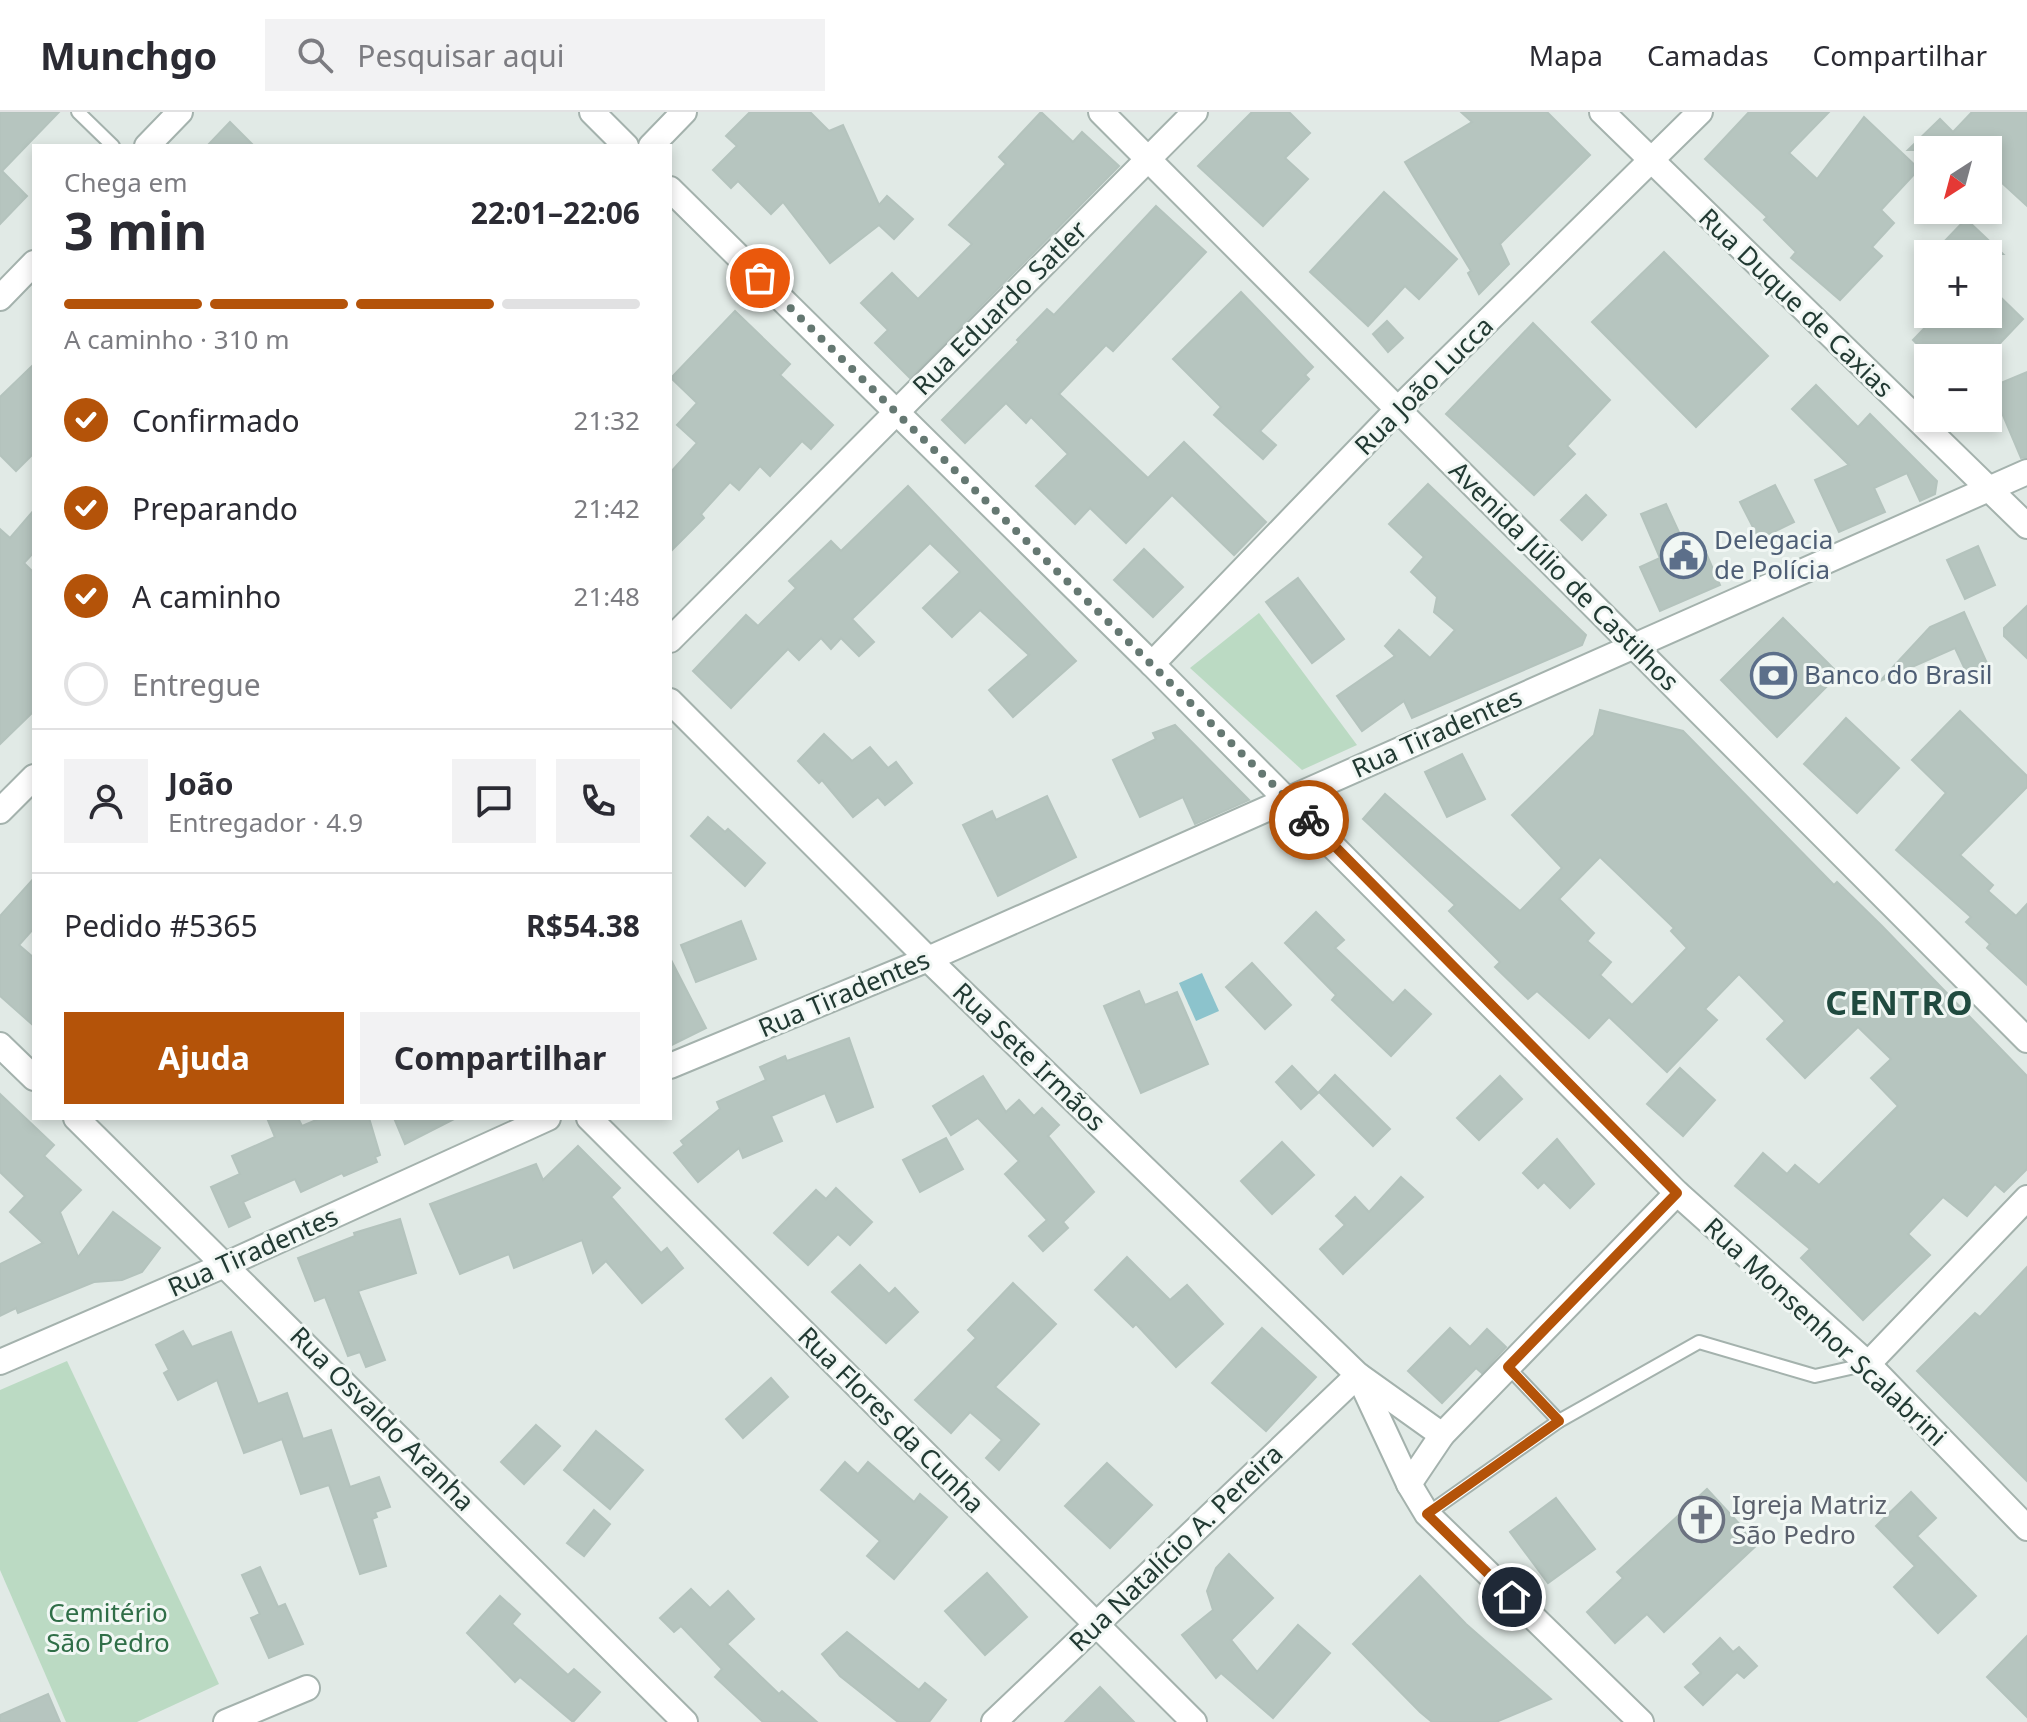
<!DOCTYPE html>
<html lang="pt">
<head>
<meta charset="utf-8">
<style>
  :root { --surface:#fff; --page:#f2f2f3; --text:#2b2b33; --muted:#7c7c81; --line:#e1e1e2; --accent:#b45309 }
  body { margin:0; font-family:"Noto Sans",sans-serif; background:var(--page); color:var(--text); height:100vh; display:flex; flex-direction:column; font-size:30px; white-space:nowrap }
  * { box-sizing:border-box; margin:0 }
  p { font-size:26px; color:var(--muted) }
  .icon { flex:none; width:44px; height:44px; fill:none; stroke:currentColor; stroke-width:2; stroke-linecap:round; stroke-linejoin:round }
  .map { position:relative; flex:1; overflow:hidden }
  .panel { position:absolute; left:32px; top:32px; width:640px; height:976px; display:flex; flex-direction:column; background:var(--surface); border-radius:0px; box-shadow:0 4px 12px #0003 }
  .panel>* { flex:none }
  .needle { width:52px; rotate:216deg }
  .buttons { position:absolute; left:1914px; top:24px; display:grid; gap:16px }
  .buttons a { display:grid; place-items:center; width:88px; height:88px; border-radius:0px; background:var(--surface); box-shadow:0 4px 12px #0003; font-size:40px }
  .pin { position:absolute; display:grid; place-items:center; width:68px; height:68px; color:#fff; margin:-34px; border:4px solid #fff; border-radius:50%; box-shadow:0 2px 8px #0007 }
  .courier { position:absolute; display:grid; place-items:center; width:80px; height:80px; margin:-40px; border:6px solid #b45309; border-radius:50%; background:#fff; color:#222; box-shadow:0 2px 10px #0007 }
  .headline em { font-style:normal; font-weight:700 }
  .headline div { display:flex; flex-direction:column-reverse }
  .headline { display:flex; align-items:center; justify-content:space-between; height:136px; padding:0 32px }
  h1 { font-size:52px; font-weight:700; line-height:60px }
  .bar { display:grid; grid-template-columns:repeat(4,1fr); gap:12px 8px; align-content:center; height:96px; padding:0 32px }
  .bar i { height:10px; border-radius:6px; background:var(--line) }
  .bar .active { background:var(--accent) }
  .bar p { grid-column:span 4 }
  .line { display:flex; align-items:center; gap:20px; padding:0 32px; border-top:2px solid var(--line) }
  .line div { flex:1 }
  .round { display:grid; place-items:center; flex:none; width:84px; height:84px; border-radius:0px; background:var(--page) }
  ol { padding:0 32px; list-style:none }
  li { display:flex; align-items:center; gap:24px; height:88px }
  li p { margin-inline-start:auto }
  li .icon { padding:8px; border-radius:50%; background:var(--accent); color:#fff; stroke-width:4 }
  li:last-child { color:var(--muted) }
  li i { width:44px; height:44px; border:4px solid var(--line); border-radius:50% }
  .button { display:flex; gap:16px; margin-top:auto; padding:16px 32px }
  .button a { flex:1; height:92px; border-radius:0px; background:var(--accent); color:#fff; font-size:32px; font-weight:700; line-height:92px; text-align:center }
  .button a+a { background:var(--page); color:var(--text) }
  header { display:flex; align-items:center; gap:48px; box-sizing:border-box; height:112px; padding:0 40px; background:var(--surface); border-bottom:2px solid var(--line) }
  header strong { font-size:38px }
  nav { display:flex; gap:44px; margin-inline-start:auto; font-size:28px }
  .search { width:560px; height:72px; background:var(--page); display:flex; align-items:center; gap:20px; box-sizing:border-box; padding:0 28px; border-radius:0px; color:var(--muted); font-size:30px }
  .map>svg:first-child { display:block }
  .green { fill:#bbdac3 }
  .water { fill:#8cc3cc }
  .building { fill:#b6c5bf; stroke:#b4c3bd; stroke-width:2; fill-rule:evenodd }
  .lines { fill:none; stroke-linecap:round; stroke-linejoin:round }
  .service-casing { stroke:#a4b2ad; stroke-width:16 }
  .minor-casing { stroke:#a4b2ad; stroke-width:28 }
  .tertiary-casing { stroke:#a4b2ad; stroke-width:28 }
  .service { stroke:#fff; stroke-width:12 }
  .minor { stroke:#fff; stroke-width:24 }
  .tertiary { stroke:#fff; stroke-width:24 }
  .done { stroke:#657872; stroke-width:8; stroke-dasharray:0 14.4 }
  .route { stroke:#b45309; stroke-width:10 }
  .labels { text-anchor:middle; stroke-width:6; stroke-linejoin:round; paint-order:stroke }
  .street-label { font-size:26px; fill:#223a33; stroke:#f1f7f4 }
  .service-label { font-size:26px; fill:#4e5e75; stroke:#f1f7f4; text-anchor:start }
  .worship-label { font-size:26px; fill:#5b616d; stroke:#f1f7f4; text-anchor:start }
  .park-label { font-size:26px; fill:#2f6e47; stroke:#f1f7f4 }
  .district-label { font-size:34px; font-weight:bold; letter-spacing:2px; fill:#204a3f; stroke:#f1f7f4 }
</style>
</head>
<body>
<header>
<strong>Munchgo</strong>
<div class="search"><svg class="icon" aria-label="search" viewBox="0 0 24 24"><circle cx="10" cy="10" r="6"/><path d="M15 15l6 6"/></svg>Pesquisar aqui</div>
<nav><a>Mapa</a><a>Camadas</a><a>Compartilhar</a></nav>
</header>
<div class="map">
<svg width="2027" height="1610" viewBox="0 0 2027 1610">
  <rect width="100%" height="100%" fill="#e1eae6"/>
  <g class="green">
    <path d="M1259 501 1357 633 1302 658 1190 556Z"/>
    <path d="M67 1249 219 1572 137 1610H66L0 1458V1278Z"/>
  </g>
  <path class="water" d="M1202 861 1219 899 1196 909 1179 871Z"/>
  <g class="building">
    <path d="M0 0H59L2 59 27 84 0 112Z"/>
    <path d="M750 0H810L829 19 843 13 879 93 887 84 913 107 894 127 879 113 830 151 783 90 771 102 738 69 731 76 713 58 737 34 726 24Z"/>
    <path d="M1041 0 1073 30 1082 20 1119 54 910 266 875 231 888 218 861 191 892 161 918 187 972 132 949 113 1006 52 999 45Z"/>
    <path d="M1252 0H1289L1310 21 1285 46 1308 67 1263 114 1198 54Z"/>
    <path d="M1461 0H1547L1590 43 1500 132 1509 152 1479 182 1468 161 1471 159 1405 50 1472 10Z"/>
    <path d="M1749 0H1829L1789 41 1817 67 1864 5 1919 57 1881 98 1894 111 1872 135 1882 144 1840 188 1791 146 1796 140 1764 108 1767 105 1705 47Z"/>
    <path d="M1972 0H2027V94L1988 58V38H1908L1940 7 1953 20Z"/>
    <path d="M230 10 254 34H207Z"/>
    <path d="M1384 80 1457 147 1419 187 1405 174 1368 214 1310 160Z"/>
    <path d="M1156 94 1206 140 1113 239 1106 233 1059 282 1148 366 1184 330 1266 410 1234 443 1172 383 1126 431 1090 396 1075 412 1036 374 1068 342 1031 305 1026 311 1006 291 965 331 942 308 1019 230 1017 228 1047 197 1054 203Z"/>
    <path d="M1966 107 2003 142H1950L1941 133Z"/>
    <path d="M1664 140 1768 244 1696 315 1592 210Z"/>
    <path d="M1988 173 2023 207 1986 246H1931L1913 228 1938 202H1988Z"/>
    <path d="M1241 180 1313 255 1305 263 1309 267 1260 319 1276 333 1263 347 1214 303 1221 295 1173 247Z"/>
    <path d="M735 199 790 252 780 263 833 313 811 337 802 329 770 364 760 354 739 378 730 370 701 402 704 406 670 440V361L697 331 677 313 697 291 671 266Z"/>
    <path d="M1387 209 1403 226 1388 240 1373 222Z"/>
    <path d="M1533 211 1610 288 1567 334 1575 342 1534 383 1446 302Z"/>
    <path d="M34 252V341L16 359 0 343V285Z"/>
    <path d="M2027 260V345L2021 346 1991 275Z"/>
    <path d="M1816 273 1858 315 1870 302 1937 369 1935 382 1920 389 1907 361 1874 376 1885 400 1839 420 1815 368 1849 353 1792 297Z"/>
    <path d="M1428 372 1586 523 1582 533 1412 606 1404 589 1362 619 1337 584 1395 544 1385 534 1399 518 1430 546 1455 518 1434 500 1437 485 1411 460 1424 445 1389 412Z"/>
    <path d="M1775 373 1794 410 1759 427 1740 390Z"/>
    <path d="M908 374 1076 549 1013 605 989 578 1029 543 980 498 952 525 923 496 960 460 930 431 852 507 874 530 859 544 841 526 831 537 821 526 799 548 788 537 731 596 693 559 746 503 758 514 796 476 789 469 831 429 841 439Z"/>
    <path d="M1586 383 1606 403 1582 428 1561 408Z"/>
    <path d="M1666 392 1688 440 1703 434 1720 473 1660 499 1640 455 1660 446 1641 402Z"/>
    <path d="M34 398V440L24 451 34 461V599L0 632V417L10 426Z"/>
    <path d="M1978 434 1995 473 1965 487 1947 448Z"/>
    <path d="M1144 437 1183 475 1153 505 1114 468Z"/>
    <path d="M1298 466 1344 527 1312 551 1266 490Z"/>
    <path d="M2027 494V546L2004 524V516Z"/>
    <path d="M1964 500 1990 558 1969 566 1955 536 1880 569 1930 515Z"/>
    <path d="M1783 506 1839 562 1777 625 1721 568Z"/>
    <path d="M1600 598 1683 619 1834 773 1837 770 1882 814 2027 964V1057L2004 1080 1995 1072 1967 1104 1943 1085 1908 1122 1930 1143 1863 1208 1801 1146 1810 1137 1735 1074 1763 1041 1787 1062 1795 1053 1819 1073 1898 994 1871 966 1891 947 1858 915 1805 966 1767 927 1785 909 1739 862 1705 897 1717 908 1667 960 1609 905 1589 926 1537 879 1528 887 1495 855 1500 850 1449 799 1455 793 1363 707 1385 682 1520 799 1562 756 1512 703 1594 623ZM1600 745 1674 816 1671 819 1687 836 1632 893 1600 863 1611 850 1587 829 1594 821 1559 787Z"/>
    <path d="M1960 599 2027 664V675L1960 743 1993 773 1988 779 2016 804 2027 792V873L1987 836 1990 832 1966 810 1971 805 1896 738 1946 681 1912 648Z"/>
    <path d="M1846 606 1899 656 1857 701 1804 652Z"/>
    <path d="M1175 613 1249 688 1195 712 1183 685 1140 705 1113 648 1156 627 1153 621Z"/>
    <path d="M824 622 852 649 870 635 888 656 896 650 912 671 885 693 878 685 853 705 822 668 819 671 798 649Z"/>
    <path d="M1462 642 1485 687 1447 705 1425 660Z"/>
    <path d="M1047 684 1076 745 998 784 963 713 992 699 996 708Z"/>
    <path d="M708 705 725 720 728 717 765 751 745 774 691 724Z"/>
    <path d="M34 766V816L19 833 34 846V914L0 884V804Z"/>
    <path d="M1316 800 1344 828 1335 836 1393 891 1405 878 1431 902 1391 944 1332 888 1336 883 1285 831Z"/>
    <path d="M741 809 756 847 696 870 681 833Z"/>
    <path d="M670 846 706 916 670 934Z"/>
    <path d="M1252 851 1291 893 1265 917 1226 875Z"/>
    <path d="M1139 879 1145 893 1177 880 1208 952 1141 981 1104 894Z"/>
    <path d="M849 926 873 995 837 1010 825 981 771 1004 782 1029 743 1046 739 1036 698 1070 674 1041 684 1033 681 1029 720 997 717 990 766 968 760 955 785 944 787 949Z"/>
    <path d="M1292 954 1318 981 1301 997 1276 970Z"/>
    <path d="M1680 956 1715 988 1683 1024 1647 992Z"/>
    <path d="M1335 963 1390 1017 1373 1034 1319 980Z"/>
    <path d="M983 964 1006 1000 1019 988 1034 1004 1042 996 1059 1013 1048 1024 1094 1080 1063 1110 1068 1116 1043 1139 1029 1124 1047 1108 1005 1062 1019 1049 978 1006 951 1023 933 994Z"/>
    <path d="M1500 964 1522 987 1479 1028 1457 1006Z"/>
    <path d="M0 982 54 1033 44 1044 81 1078 60 1100 78 1145 113 1100 160 1136 142 1160 122 1168 94 1170 18 1201 16 1196 0 1204V1152L43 1131 10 1100 25 1084 0 1060Z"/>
    <path d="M267 1006H298L302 1014 321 1006H369L380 1043 375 1045 377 1050 344 1064 342 1061 301 1080 295 1067 243 1090 250 1105 229 1115 211 1075 240 1062 232 1044 275 1025Z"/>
    <path d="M394 1006H456L405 1032Z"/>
    <path d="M946 1026 963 1057 920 1080 903 1048Z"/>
    <path d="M1557 1027 1594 1072 1570 1096 1544 1070 1538 1076 1523 1061Z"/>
    <path d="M1282 1030 1314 1063 1272 1102 1241 1069Z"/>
    <path d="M578 1034 620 1076 611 1085 661 1141 667 1136 683 1156 642 1191 606 1149 593 1161 582 1128 514 1156 509 1142 460 1162 430 1092 536 1052 543 1068Z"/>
    <path d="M1401 1065 1423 1085 1343 1162 1320 1137 1345 1113 1336 1104 1355 1085 1369 1100Z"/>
    <path d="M836 1076 872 1110 850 1133 838 1122 808 1153 774 1121 816 1078 826 1087Z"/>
    <path d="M400 1107 416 1161 358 1179 385 1248 366 1255 360 1240 348 1244 325 1185 315 1189 298 1146 355 1124 354 1121Z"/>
    <path d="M1127 1145 1170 1188 1187 1173 1223 1212 1176 1255 1136 1212 1133 1215 1095 1178Z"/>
    <path d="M860 1153 889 1182 895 1176 918 1200 886 1231 832 1180Z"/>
    <path d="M2027 1155V1369L1917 1259 1975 1201 1980 1205Z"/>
    <path d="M1013 1171 1056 1212 995 1275 1039 1312 999 1358 986 1346 1002 1328 970 1300 951 1321 915 1288 976 1226 968 1218Z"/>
    <path d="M1262 1216 1316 1265 1266 1319 1212 1271Z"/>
    <path d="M1450 1216 1470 1235 1487 1217 1506 1235 1482 1261 1476 1256 1442 1291 1408 1259Z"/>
    <path d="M183 1219 192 1235 231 1220 258 1292 287 1281 303 1327 331 1318 350 1375 379 1365 390 1395 375 1400 377 1405 372 1407 386 1454 360 1462 329 1373 301 1382 282 1327 244 1341 217 1268 178 1288 164 1261 169 1258 156 1233Z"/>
    <path d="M771 1266 788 1285 743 1326 726 1307Z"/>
    <path d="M536 1313 560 1334 524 1372 501 1350Z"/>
    <path d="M596 1319 643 1358 610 1397 564 1358Z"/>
    <path d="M845 1350 858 1362 868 1350 914 1390 920 1382 947 1405 894 1467 867 1444 880 1429 821 1378Z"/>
    <path d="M1107 1351 1152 1393 1110 1436 1065 1394Z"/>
    <path d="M1707 1377 1758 1432 1664 1520 1647 1502 1615 1531 1587 1500 1623 1466 1617 1460Z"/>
    <path d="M1911 1380 1936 1406 1917 1424 1976 1484 1938 1521 1894 1475 1915 1454 1876 1414Z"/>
    <path d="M1556 1386 1595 1437 1548 1471 1510 1420Z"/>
    <path d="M594 1398 610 1412 584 1444 567 1431Z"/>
    <path d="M1229 1442 1273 1486 1231 1528 1257 1560 1298 1513 1330 1541 1273 1606 1221 1561 1216 1566 1182 1523 1213 1498 1207 1479 1216 1456Z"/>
    <path d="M260 1455 278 1495 285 1492 303 1532 269 1546 251 1506 260 1502 242 1463Z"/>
    <path d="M987 1461 1027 1505 985 1543 945 1499Z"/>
    <path d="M1420 1464 1466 1512 1551 1587 1496 1610H1432L1420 1600 1353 1532Z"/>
    <path d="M691 1477 710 1496 728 1479 754 1507 727 1532 779 1582 782 1579 817 1610H763L715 1565 722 1557 681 1514 674 1520 660 1506Z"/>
    <path d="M500 1484 520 1502 512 1512 568 1563 574 1557 600 1580 573 1610 520 1565 515 1570 467 1521Z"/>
    <path d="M847 1520 919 1578 925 1571 946 1588 929 1610H898L840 1564 822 1542Z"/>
    <path d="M2027 1524V1605L1987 1565Z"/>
    <path d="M1720 1526 1733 1540 1739 1535 1757 1554 1744 1566 1737 1560 1703 1593 1685 1575 1701 1561 1693 1552Z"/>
    <path d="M1100 1575 1134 1610H1065Z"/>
    <path d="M48 1582 60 1610H0V1603Z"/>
  </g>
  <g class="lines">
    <defs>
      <g id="service">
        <path d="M78 0 113 34"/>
        <path d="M1508 1255 1559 1309"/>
        <path d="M1427 1402 1559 1309 1699 1230 1815 1264 1868 1252"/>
      </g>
      <g id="minor">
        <path d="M592 0 626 34"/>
        <path d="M1602 0 2027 414"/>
        <path d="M147 34 180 0"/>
        <path d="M651 34 684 0"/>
        <path d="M670 77 1152 552"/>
        <path d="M0 186 34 151"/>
        <path d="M1397 298 1700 0"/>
        <path d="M670 528 1195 0"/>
        <path d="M670 589 928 847 1358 1263 1442 1323 1409 1372"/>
        <path d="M0 699 34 665"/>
        <path d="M0 933 34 966"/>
        <path d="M76 1006 685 1610"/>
        <path d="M589 1006 1194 1610"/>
        <path d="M1359 1265 1409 1372 1427 1402 1641 1610"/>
        <path d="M1442 1323 1677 1081"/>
        <path d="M226 1610 307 1576"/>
        <path d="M994 1610 1358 1263"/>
      </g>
      <g id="tertiary">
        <path d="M1101 0 2027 928"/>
        <path d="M1397 298 1152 552 1677 1081 1868 1252 2027 1416"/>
        <path d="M670 954 928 847 2027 360"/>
        <path d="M0 1250 227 1152 548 1006"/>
        <path d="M1868 1252 2027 1086"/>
      </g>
    </defs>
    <use href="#service" class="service-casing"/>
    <use href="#minor" class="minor-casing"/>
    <use href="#tertiary" class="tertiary-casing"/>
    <use href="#service" class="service"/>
    <use href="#minor" class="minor"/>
    <use href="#tertiary" class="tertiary"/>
  </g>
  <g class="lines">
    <path class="done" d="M760 166 1309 708"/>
    <path class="route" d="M1309 708 1677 1081 1508 1255 1559 1309 1427 1402 1512 1485"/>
  </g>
  <defs>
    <symbol id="civic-ring" viewBox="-11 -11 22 22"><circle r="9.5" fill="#f1f7f4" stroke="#5c6f8a" stroke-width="1.5"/><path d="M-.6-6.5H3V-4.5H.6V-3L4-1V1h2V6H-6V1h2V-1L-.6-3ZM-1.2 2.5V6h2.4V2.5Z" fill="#5c6f8a"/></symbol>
    <symbol id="bank-ring" viewBox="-11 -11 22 22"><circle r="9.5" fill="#f1f7f4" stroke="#5c6f8a" stroke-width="1.5"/><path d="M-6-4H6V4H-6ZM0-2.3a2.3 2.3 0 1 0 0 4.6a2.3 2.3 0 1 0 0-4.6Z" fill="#5c6f8a"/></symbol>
    <symbol id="church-ring" viewBox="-11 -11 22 22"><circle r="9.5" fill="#f1f7f4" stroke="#6b7280" stroke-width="1.5"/><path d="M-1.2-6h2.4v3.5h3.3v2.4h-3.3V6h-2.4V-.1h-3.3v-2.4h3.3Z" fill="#6b7280"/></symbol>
  </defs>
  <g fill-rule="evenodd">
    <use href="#civic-ring" x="1658" y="418" width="51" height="51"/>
    <use href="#bank-ring" x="1748" y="538" width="51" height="51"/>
    <use href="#church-ring" x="1676" y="1382" width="51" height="51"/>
  </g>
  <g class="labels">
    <g class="street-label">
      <text transform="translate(1796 191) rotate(44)" y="9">Rua Duque de Caxias</text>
      <text transform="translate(1000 196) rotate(-45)" y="9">Rua Eduardo Satler</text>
      <text transform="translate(1424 274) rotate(-45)" y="9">Rua João Lucca</text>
      <text transform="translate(1564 464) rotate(45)" y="9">Avenida Júlio de Castilhos</text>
      <text transform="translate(1437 621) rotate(-24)" y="9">Rua Tiradentes</text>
      <text transform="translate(844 882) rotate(-23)" y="9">Rua Tiradentes</text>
      <text transform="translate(1029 945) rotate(44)" y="9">Rua Sete Irmãos</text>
      <text transform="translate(253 1140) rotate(-24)" y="9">Rua Tiradentes</text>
      <text transform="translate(1825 1220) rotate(43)" y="9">Rua Monsenhor Scalabrini</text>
      <text transform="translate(382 1307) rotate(45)" y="9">Rua Osvaldo Aranha</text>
      <text transform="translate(891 1308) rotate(45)" y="9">Rua Flores da Cunha</text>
      <text transform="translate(1176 1436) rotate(-44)" y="9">Rua Natalício A. Pereira</text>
    </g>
    <g class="service-label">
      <text x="1714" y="437">Delegacia<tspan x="1714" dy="30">de Polícia</tspan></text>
      <text x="1804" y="572">Banco do Brasil</text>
    </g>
    <g class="worship-label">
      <text x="1732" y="1402">Igreja Matriz<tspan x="1732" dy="30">São Pedro</tspan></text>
    </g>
    <g class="park-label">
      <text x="108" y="1510">Cemitério<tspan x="108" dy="30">São Pedro</tspan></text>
    </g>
    <g class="district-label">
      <text x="1900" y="903">CENTRO</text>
    </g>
  </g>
</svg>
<div class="buttons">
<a><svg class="needle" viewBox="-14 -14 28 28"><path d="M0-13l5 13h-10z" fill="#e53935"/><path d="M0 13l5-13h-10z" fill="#7c7c81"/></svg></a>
<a>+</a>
<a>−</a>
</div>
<div class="pin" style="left:760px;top:166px;background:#ea580c"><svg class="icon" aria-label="bag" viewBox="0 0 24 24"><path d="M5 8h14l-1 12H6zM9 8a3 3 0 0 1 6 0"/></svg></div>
<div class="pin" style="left:1512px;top:1485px;background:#1f2937"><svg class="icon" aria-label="home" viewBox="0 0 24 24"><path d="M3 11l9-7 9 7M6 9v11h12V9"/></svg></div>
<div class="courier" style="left:1309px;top:708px"><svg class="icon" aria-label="bike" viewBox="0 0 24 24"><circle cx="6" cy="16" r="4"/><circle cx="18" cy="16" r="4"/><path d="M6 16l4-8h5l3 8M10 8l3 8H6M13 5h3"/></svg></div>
<section class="panel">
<div class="headline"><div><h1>3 min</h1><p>Chega em</p></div><em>22:01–22:06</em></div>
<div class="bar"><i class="active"></i><i class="active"></i><i class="active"></i><i></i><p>A caminho · 310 m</p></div>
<ol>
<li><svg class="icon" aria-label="check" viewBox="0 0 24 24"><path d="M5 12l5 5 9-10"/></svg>Confirmado<p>21:32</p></li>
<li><svg class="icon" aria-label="check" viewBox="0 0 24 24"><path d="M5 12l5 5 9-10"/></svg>Preparando<p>21:42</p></li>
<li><svg class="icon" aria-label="check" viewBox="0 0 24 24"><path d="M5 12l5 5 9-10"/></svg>A caminho<p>21:48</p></li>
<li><i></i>Entregue</li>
</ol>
<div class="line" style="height:144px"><a class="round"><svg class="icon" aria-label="person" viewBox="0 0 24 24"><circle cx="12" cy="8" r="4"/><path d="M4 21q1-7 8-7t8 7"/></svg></a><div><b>João</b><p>Entregador · 4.9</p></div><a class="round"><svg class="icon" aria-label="chat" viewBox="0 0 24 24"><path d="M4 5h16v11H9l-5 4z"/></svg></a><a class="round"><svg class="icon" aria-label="phone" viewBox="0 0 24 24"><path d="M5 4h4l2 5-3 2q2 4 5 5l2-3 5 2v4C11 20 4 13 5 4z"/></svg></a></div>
<div class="line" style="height:104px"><div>Pedido #5365</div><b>R$54.38</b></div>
<div class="button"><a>Ajuda</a><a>Compartilhar</a></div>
</section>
</div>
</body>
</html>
